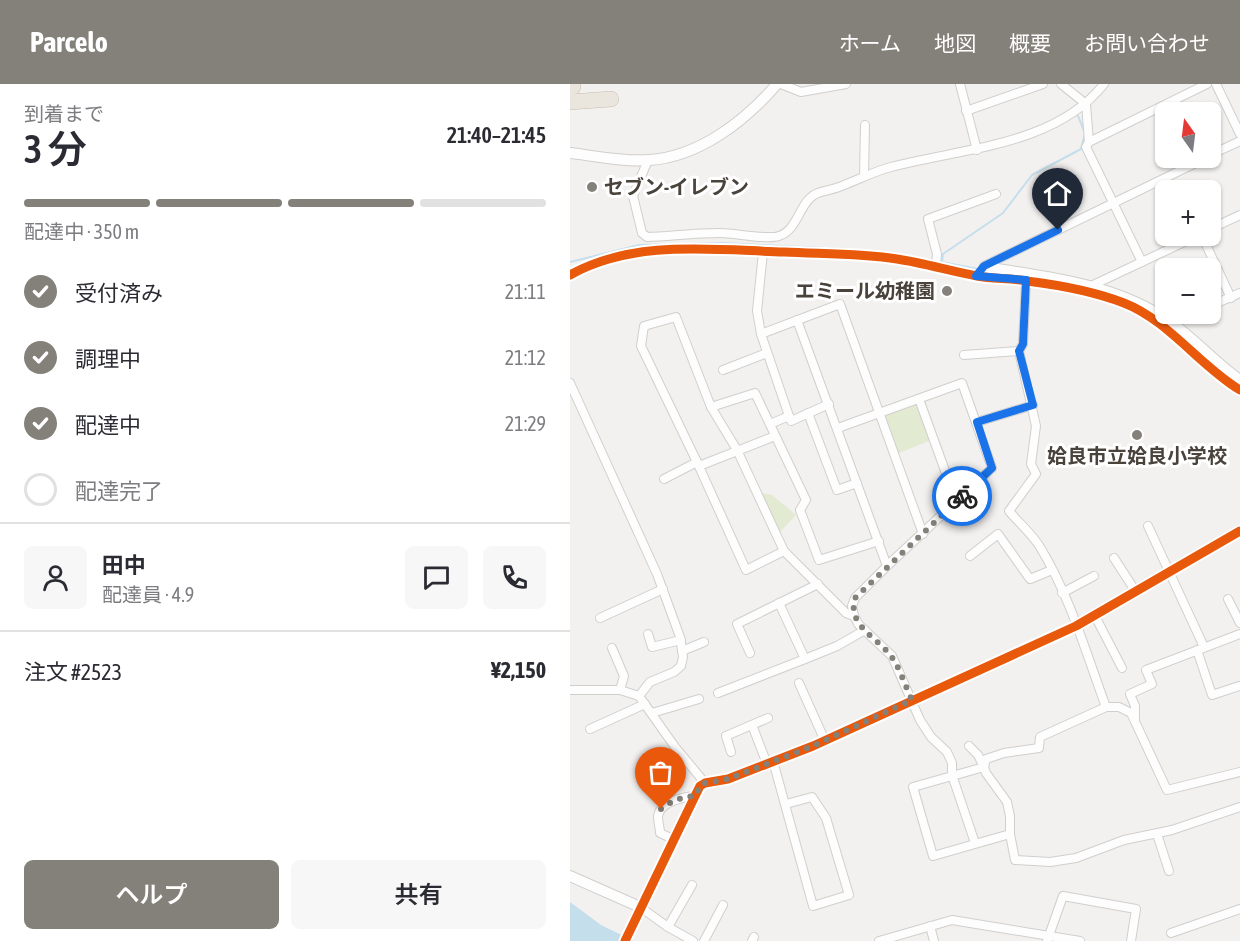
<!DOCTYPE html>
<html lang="ja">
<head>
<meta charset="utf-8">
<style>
  :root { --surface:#fff; --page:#f7f7f7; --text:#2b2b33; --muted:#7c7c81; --line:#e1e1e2; --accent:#84807a }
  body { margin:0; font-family:"Asap Condensed","Noto Sans JP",sans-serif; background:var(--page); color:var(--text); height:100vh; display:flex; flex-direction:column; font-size:22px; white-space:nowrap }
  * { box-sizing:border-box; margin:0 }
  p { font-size:20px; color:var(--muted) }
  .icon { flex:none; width:33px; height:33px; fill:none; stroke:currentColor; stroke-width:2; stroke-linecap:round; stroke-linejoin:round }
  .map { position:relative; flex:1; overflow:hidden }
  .side { display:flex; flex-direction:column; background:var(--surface); width:570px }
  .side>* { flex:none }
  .needle { width:39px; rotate:346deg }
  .fabs { position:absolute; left:585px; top:18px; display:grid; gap:12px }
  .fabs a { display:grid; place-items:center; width:66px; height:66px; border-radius:9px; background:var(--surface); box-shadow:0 2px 4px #0004; font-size:30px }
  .pin { position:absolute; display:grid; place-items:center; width:51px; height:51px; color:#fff; margin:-62px -26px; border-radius:50% 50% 50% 0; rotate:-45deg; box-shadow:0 0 6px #0007 }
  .pin .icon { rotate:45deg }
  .courier { position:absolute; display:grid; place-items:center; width:60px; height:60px; margin:-30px; border:4px solid #1a73e8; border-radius:50%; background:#fff; color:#222; box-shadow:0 2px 8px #0007 }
  .headline em { font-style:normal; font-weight:600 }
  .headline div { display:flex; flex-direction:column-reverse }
  .headline { display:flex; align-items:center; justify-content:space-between; height:102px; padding:0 24px }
  h1 { font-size:39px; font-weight:600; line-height:45px }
  .bar { display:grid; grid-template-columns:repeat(4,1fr); gap:9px 6px; align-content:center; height:72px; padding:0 24px }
  .bar i { height:8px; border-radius:4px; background:var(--line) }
  .bar .selected { background:var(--accent) }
  .bar p { grid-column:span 4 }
  .line { display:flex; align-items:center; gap:15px; padding:0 24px; border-top:2px solid var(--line) }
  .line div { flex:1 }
  .round { display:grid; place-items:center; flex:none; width:63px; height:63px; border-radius:9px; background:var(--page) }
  ol { padding:0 24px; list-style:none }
  li { display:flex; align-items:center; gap:18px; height:66px }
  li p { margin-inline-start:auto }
  li .icon { padding:6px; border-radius:50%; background:var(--accent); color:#fff; stroke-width:4 }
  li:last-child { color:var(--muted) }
  li i { width:33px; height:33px; border:3px solid var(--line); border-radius:50% }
  .action { display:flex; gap:12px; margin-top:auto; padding:12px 24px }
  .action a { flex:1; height:69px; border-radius:9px; background:var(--accent); color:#fff; font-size:24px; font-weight:600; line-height:69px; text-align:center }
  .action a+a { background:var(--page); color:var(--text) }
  header { display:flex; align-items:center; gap:36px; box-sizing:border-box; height:84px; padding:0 30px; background:var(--accent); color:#fff }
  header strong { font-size:28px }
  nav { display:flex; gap:33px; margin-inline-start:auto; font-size:21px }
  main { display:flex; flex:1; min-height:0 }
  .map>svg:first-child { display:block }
  .green { fill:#e2ead2 }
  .water { fill:#c5deec }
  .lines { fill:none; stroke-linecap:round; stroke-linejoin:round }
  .stream { stroke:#c5deec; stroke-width:2 }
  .minor-casing { stroke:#d1cfcc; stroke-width:10 }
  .tertiary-casing { stroke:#d1cfcc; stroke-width:12 }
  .motorway-casing { stroke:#c8bcae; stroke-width:16 }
  .minor { stroke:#fdfdfd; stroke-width:8 }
  .tertiary { stroke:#fdfdfd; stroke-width:10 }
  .motorway { stroke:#ebe6dd; stroke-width:15 }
  .cycleway-casing { stroke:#fff; stroke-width:13 }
  .cycleway { stroke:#e8590c; stroke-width:9 }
  .done { stroke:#84807a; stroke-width:6; stroke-dasharray:0 10.8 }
  .route { stroke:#1a73e8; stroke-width:8 }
  .poi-dot { fill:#84807a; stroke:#fff; stroke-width:2 }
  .labels { text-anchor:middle; stroke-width:6; stroke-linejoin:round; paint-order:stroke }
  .poi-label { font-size:20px; font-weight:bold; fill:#49433b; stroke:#fff; text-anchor:start }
</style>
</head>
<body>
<header>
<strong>Parcelo</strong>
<nav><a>ホーム</a><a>地図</a><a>概要</a><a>お問い合わせ</a></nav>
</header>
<main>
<section class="side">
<div class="headline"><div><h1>3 分</h1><p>到着まで</p></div><em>21:40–21:45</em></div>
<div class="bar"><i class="selected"></i><i class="selected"></i><i class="selected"></i><i></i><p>配達中 · 350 m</p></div>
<ol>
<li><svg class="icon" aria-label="check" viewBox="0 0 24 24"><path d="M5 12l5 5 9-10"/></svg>受付済み<p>21:11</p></li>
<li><svg class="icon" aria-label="check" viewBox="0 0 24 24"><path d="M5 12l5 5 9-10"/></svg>調理中<p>21:12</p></li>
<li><svg class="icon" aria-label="check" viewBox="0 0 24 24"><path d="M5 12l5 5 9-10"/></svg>配達中<p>21:29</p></li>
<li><i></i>配達完了</li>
</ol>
<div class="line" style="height:108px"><a class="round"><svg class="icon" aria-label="person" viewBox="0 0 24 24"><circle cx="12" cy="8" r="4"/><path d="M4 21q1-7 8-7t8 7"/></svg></a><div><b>田中</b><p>配達員 · 4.9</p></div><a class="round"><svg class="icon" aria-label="chat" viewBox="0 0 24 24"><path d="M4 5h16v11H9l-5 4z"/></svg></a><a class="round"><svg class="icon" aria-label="phone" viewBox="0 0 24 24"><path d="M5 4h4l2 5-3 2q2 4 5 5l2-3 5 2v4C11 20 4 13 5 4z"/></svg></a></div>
<div class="line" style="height:78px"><div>注文 #2523</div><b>¥2,150</b></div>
<div class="action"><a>ヘルプ</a><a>共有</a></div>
</section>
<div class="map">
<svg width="670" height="857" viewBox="0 0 670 857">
  <rect width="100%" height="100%" fill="#f3f1ef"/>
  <g class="green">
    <path d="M349 315 364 355 324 371 308 329Z"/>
    <path d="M192 409 202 411 226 431 209 449Z"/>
  </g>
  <path class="water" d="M0 818 31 841 64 857H0Z"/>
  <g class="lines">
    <g class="stream">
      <path d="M0 178 69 161 152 159 276 165 359 176"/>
      <path d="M438 191 372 178 373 170 433 129 462 91 511 65 515 49 508 32"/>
      <path d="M637 275 670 300"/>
    </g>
    <defs>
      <g id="minor">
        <path d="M211 0 231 8 276 0"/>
        <path d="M390 0 407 66"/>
        <path d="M491 0 516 20 519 58 516 63 572 178"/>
        <path d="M646 0 670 50"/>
        <path d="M396 27 473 0"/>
        <path d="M519 58 637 0"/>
        <path d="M640 71 670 57"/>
        <path d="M78 76 63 112 72 149 77 153C101 152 126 149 150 149 165 149 197 156 209 152 229 146 229 116 248 109 257 106 266 105 274 101 290 95 305 87 321 83 392 64 485 62 534 0"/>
        <path d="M294 92 295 41"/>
        <path d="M640 145 670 131"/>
        <path d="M632 152 661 214"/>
        <path d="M193 168 187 227 191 250 219 332 221 337 259 320"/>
        <path d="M366 181 367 170 358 135 426 110"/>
        <path d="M414 182C478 192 548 199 602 238 626 255 646 278 670 295"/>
        <path d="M414 182 636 74"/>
        <path d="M0 191C64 155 143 166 214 168 251 170 289 169 327 175 354 179 380 187 407 192 423 195 440 194 457 197 489 201 523 207 554 219 598 236 630 282 670 306"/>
        <path d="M456 197 453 260 449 267 466 342 461 380 466 390 439 427C449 439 462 450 470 463 500 512 516 569 536 623"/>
        <path d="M523 201 627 152"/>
        <path d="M640 222 670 209"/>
        <path d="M227 236 317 482"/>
        <path d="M600 241 603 238 624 230"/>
        <path d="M191 250 270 220 353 450"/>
        <path d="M394 271 449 267"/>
        <path d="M153 286 197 269"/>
        <path d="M0 299 87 490 110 553 113 573 111 582 104 588 80 598 69 612"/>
        <path d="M349 315 386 417"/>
        <path d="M141 323 185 309 236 416 230 426 249 476 309 457"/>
        <path d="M238 329 267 406 287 399"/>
        <path d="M407 338 463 321"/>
        <path d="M200 340 219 332"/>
        <path d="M268 344 392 299 422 384 317 482 285 514 282 522 284 532 289 541 322 572 350 636 361 653 377 668 382 679V691L405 759"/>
        <path d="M129 382 205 352"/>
        <path d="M94 395 127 378"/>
        <path d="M578 442 634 563"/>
        <path d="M214 467 176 486 127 378 71 262 74 242 106 233 141 323 167 366 214 467 276 529 284 532"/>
        <path d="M400 472 428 450 460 495 482 486"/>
        <path d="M544 474 566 508"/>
        <path d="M492 509 524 492"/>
        <path d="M658 515 670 539"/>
        <path d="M525 532 552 584"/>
        <path d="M30 534 93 505"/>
        <path d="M78 550 82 563 111 556"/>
        <path d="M42 564 54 592 50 606"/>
        <path d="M627 566 642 611 669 602"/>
        <path d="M112 567 134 558"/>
        <path d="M180 569 167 540 248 500"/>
        <path d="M235 575 267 562 295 546"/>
        <path d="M229 599 255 657"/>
        <path d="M0 606H50L69 612 105 663 135 699"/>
        <path d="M148 609 235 575 209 519"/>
        <path d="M82 629 129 615"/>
        <path d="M565 634V622L560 610 582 600 576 586 670 550"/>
        <path d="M182 641 197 680"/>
        <path d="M20 645 75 620"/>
        <path d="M399 662 408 671 414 683 416 689 437 718 440 732V750L445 776 480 778 506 774 554 756 602 746 670 723"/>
        <path d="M161 668 156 652 198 634"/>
        <path d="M203 677 243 822 279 811 256 734 242 713 216 720"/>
        <path d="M414 683 416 675 434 669 469 664 470 653 536 623H549L561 629 597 706 670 688"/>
        <path d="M414 683 343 703 363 772 440 750"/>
        <path d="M587 750 599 787"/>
        <path d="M105 756 90 749C90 744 88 738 88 733 89 718 113 713 125 712"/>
        <path d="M70 823 98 843 123 857"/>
        <path d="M360 842 364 857"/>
        <path d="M98 843 122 801"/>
        <path d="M601 849 670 825"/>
        <path d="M134 857 153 821"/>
        <path d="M182 857 184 853"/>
        <path d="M309 857 382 836 510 857"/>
        <path d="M477 857 493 812 566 825 561 857"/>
      </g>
      <g id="tertiary">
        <path d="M0 69C26 72 53 78 79 76 129 73 175 37 207 0"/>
        <path d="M0 792 70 823"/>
        <path d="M55 857 125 712 130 702 135 699 158 695 243 662 506 542 670 447"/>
      </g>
      <g id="motorway">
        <path d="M0 4 3 3"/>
        <path d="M0 18 41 15"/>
      </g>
    </defs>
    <use href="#minor" class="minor-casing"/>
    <use href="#tertiary" class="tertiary-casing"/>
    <use href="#motorway" class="motorway-casing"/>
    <use href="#minor" class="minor"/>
    <use href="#tertiary" class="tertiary"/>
    <use href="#motorway" class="motorway"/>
    <defs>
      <g id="cycleway">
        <path d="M0 191C64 155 143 166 214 168 251 170 289 169 327 175 354 179 380 187 407 192 423 195 440 194 457 197 489 201 523 207 554 219 598 236 630 282 670 306"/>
        <path d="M55 857 125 712 130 702 135 699 158 695 243 662 506 542 670 447"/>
      </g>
    </defs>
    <use href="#cycleway" class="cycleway-casing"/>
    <use href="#cycleway" class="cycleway"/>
  </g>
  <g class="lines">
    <path class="done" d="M91 725C102 717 111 713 125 712L130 702 135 699 158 695 243 662 342 616C335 602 330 584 321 572 307 553 277 542 285 514L392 412"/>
    <path class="route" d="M392 412 422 384 407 338 463 321 449 267 453 260 456 196 406 192 414 182 488 146"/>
  </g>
  <g class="poi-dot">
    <circle cx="22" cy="103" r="6"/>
    <circle cx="377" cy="207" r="6"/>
    <circle cx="567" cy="351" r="6"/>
  </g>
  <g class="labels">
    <g class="poi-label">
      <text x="34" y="110">セブン-イレブン</text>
      <text x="365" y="214" text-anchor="end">エミール幼稚園</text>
      <text x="567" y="379" text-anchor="middle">姶良市立姶良小学校</text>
    </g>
  </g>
</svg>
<div class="fabs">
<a><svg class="needle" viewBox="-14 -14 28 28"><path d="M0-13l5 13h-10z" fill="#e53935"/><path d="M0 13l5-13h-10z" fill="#7c7c81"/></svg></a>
<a>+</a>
<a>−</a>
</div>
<div class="pin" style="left:91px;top:725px;background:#ea580c"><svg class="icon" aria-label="bag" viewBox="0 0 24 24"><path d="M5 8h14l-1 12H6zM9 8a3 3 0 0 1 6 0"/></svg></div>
<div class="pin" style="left:488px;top:146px;background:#1f2937"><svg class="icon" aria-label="home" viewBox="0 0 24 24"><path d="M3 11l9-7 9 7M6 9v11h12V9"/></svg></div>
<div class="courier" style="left:392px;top:412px"><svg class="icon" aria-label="bike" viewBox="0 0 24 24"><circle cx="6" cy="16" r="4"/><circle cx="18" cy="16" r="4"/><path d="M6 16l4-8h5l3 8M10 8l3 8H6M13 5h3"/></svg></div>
</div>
</main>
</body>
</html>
